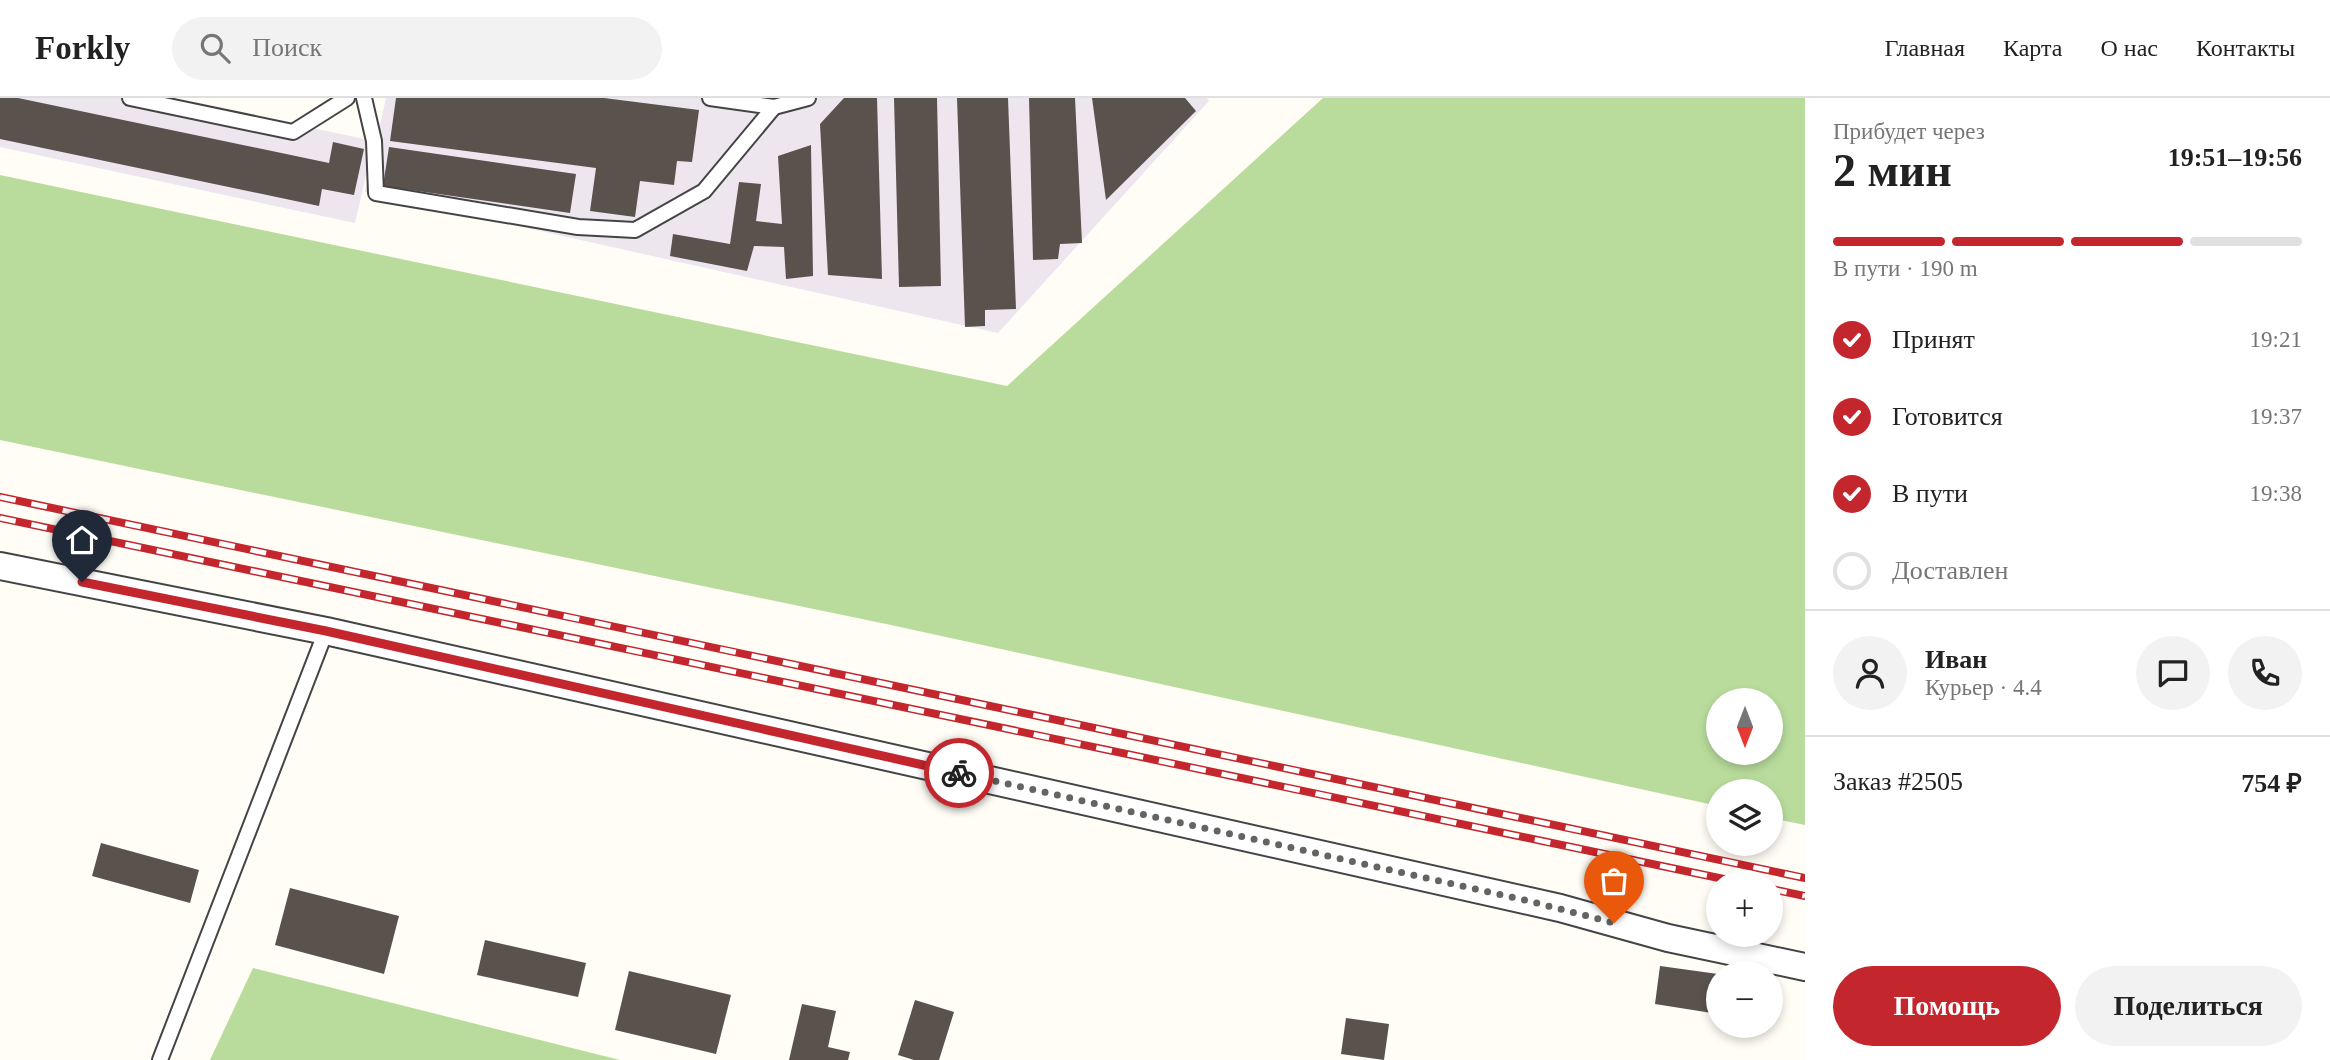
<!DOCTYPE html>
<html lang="ru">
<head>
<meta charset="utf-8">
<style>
  :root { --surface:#fff; --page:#f2f2f2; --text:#222; --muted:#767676; --line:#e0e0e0; --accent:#c4262e }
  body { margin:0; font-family:"Times New Roman",serif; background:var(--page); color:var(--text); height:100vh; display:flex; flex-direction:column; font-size:26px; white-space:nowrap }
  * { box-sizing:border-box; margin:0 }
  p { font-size:23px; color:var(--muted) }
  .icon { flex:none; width:38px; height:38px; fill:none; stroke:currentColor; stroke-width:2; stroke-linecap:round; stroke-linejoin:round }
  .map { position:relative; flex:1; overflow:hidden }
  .drawer { display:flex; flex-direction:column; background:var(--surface); width:525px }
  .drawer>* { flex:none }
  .needle { width:46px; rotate:180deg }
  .controls { position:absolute; left:1706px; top:590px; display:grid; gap:14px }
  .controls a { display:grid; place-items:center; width:77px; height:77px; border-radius:50%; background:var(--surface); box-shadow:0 4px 10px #0003; font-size:35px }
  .pin { position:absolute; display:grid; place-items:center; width:60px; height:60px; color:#fff; margin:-72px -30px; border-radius:50% 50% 50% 0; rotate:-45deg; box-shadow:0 0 7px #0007 }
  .pin .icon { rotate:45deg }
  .courier { position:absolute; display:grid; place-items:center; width:70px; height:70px; margin:-35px; border:5px solid #c4262e; border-radius:50%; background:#fff; color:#222; box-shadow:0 2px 9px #0007 }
  .summary em { font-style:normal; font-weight:600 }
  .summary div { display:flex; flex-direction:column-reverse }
  .summary { display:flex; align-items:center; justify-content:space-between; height:119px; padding:0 28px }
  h1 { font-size:46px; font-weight:600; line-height:52px }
  .bar { display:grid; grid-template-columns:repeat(4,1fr); gap:10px 7px; align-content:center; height:84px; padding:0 28px }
  .bar i { height:9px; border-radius:5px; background:var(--line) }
  .bar .selected { background:var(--accent) }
  .bar p { grid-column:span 4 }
  .line { display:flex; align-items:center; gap:18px; padding:0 28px; border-top:2px solid var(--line) }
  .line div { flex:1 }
  .round { display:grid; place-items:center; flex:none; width:74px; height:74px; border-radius:37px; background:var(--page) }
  ol { padding:0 28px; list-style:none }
  li { display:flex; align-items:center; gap:21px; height:77px }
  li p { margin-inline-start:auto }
  li .icon { padding:7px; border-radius:50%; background:var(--accent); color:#fff; stroke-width:4 }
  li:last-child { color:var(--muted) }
  li i { width:38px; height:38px; border:4px solid var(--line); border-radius:50% }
  .button { display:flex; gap:14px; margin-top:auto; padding:14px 28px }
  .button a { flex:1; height:80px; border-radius:42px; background:var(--accent); color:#fff; font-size:28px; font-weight:600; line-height:80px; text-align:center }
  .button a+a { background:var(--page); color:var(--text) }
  header { display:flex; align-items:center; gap:42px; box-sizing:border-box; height:98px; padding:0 35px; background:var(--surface); border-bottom:2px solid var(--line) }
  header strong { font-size:33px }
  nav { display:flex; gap:38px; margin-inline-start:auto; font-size:24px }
  .search { width:490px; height:63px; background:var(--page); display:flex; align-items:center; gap:18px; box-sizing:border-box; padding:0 24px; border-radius:38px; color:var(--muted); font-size:26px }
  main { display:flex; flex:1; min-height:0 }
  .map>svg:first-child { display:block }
  .industrial { fill:#eee6ef }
  .forest { fill:#b9dc9c; fill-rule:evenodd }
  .building { fill:#5a524d }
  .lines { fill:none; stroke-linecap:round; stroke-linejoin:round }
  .lane-casing { stroke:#444; stroke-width:18 }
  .street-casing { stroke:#444; stroke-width:30 }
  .lane { stroke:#fff; stroke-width:14 }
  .street { stroke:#fff; stroke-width:26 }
  .rail-casing { stroke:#c4262e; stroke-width:8 }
  .rail { stroke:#fff; stroke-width:5; stroke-dasharray:16; stroke-linecap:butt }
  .done { stroke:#646461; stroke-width:7; stroke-dasharray:0 12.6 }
  .route { stroke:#c4262e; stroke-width:9 }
</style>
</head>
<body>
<header>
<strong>Forkly</strong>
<div class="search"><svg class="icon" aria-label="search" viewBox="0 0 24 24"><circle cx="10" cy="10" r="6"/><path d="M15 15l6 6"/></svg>Поиск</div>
<nav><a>Главная</a><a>Карта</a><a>О нас</a><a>Контакты</a></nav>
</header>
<main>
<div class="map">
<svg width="1805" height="962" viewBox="0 0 1805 962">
  <rect width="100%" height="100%" fill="#fffdf5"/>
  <g class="industrial">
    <path d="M0 0H170L374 43 355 125 0 49Z"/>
    <path d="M386 0H1207L1209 3 998 235 365 94Z"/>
  </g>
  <g class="forest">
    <path d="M1323 0H1805V727L1771 720V693H1718V708L891 527 0 342V77L1007 288ZM1718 602H1771V654H1718Z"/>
    <path d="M253 870 620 962H210Z"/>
  </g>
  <g class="building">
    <path d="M0 0H18L329 65 333 44 364 51 354 97 322 91 319 108 0 41Z"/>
    <path d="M396 0H604L699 12 692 64 677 63 674 87 640 83 635 119 590 113 596 70 390 43Z"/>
    <path d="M844 0H877L882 181 828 177 820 26Z"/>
    <path d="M894 0H937L941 188 899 189Z"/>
    <path d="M957 0H1008L1016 211 985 212V228L965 229Z"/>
    <path d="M1029 0H1075L1082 145 1060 146 1058 161 1033 162Z"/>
    <path d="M1092 0H1185L1196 13 1106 102Z"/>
    <path d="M811 47 813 178 786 181 784 149 754 148 747 173 670 158 673 136 730 146 739 84 761 86 756 123 782 126 778 58Z"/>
    <path d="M389 49 576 76 570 115 383 88Z"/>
    <path d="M101 745 199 772 190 805 92 778Z"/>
    <path d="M290 790 399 818 384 876 275 847Z"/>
    <path d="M485 842 586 865 578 899 477 877Z"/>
    <path d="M1660 868 1718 876V916L1655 906Z"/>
    <path d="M629 873 731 897 716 956 615 932Z"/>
    <path d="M915 902 954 914 939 962H914L898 957Z"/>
    <path d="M802 906 836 913 828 949 850 954 848 962H789Z"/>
    <path d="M1346 920 1389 926 1384 962 1341 956Z"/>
  </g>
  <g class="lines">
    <defs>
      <g id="lane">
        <path d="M130 0 293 34 347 0"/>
        <path d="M364 0 374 43 376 95 578 129 635 132 704 93 774 9"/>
        <path d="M710 0 774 9 808 0"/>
        <path d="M160 962 326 533"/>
      </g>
      <path id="street" d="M0 468 326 533 1560 810 1668 840 1805 869"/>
    </defs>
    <use href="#lane" class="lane-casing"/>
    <use href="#street" class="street-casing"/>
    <use href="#lane" class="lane"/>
    <use href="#street" class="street"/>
    <defs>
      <g id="rail">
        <path d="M0 399 1805 780"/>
        <path d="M0 420 1738 784"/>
        <path d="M1771 791 1805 798"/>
      </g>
    </defs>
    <use href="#rail" class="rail-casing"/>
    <use href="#rail" class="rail"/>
  </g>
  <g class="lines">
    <path class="done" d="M959 675 1533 804 1614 825"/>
    <path class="route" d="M82 484 326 533 959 675"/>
  </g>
</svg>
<div class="controls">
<a><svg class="needle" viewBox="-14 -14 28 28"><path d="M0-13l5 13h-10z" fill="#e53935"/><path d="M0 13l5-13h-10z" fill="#767676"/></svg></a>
<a><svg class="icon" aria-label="layers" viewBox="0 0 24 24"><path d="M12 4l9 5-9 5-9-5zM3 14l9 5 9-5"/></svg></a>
<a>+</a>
<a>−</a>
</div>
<div class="pin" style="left:1614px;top:825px;background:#ea580c"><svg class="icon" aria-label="bag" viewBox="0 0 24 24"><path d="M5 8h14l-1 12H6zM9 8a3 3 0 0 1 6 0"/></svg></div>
<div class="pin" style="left:82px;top:484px;background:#1f2937"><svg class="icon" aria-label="home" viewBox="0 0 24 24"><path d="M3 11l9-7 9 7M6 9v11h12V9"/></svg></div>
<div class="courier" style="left:959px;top:675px"><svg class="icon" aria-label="bike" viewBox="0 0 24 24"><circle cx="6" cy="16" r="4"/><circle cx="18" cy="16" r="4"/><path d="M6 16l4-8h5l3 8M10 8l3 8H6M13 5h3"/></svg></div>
</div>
<section class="drawer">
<div class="summary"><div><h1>2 мин</h1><p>Прибудет через</p></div><em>19:51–19:56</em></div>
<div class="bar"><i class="selected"></i><i class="selected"></i><i class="selected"></i><i></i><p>В пути · 190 m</p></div>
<ol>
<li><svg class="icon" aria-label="check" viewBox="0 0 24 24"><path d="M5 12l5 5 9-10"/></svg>Принят<p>19:21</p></li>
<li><svg class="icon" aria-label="check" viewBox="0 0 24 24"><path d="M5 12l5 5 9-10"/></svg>Готовится<p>19:37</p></li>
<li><svg class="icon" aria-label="check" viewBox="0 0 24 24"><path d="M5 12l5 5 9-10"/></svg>В пути<p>19:38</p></li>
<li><i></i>Доставлен</li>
</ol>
<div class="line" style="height:126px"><a class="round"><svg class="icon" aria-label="person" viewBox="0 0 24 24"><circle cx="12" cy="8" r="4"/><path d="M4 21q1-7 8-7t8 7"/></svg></a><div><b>Иван</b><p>Курьер · 4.4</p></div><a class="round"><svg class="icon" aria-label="chat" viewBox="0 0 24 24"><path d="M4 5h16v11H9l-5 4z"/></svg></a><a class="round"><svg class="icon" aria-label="phone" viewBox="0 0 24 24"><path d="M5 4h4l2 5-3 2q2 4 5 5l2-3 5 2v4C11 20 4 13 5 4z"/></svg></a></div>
<div class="line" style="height:91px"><div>Заказ #2505</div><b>754 ₽</b></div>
<div class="button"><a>Помощь</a><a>Поделиться</a></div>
</section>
</main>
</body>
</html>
